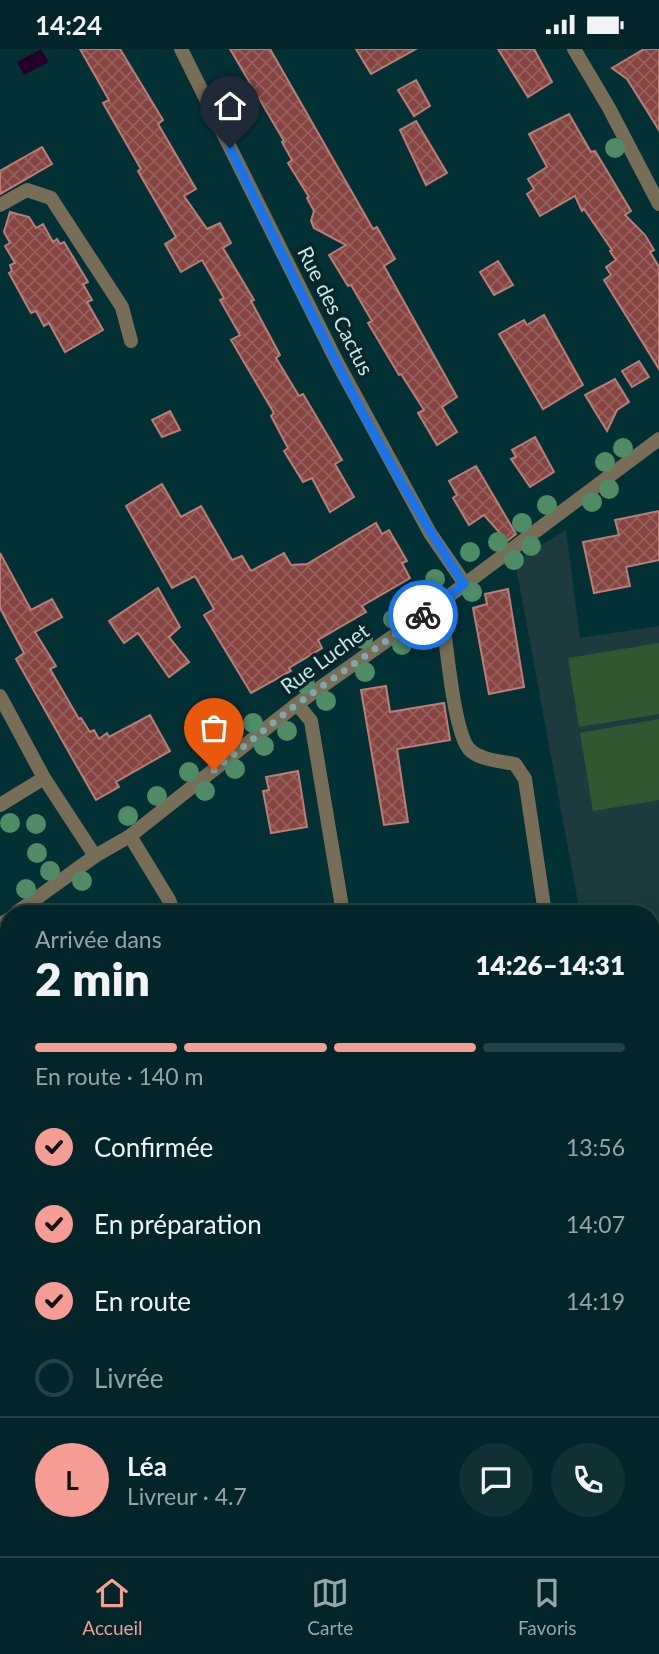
<!DOCTYPE html>
<html lang="fr">
<head>
<meta charset="utf-8">
<style>
  :root { --surface:#012528; --page:#0f3134; --text:#f1f3f6; --muted:#96a5a8; --line:#234245; --accent:#f59c95 }
  body { margin:0; font-family:Lato,sans-serif; background:var(--page); color:var(--text); height:100vh; display:flex; flex-direction:column; font-size:26px; white-space:nowrap }
  * { box-sizing:border-box; margin:0 }
  p { font-size:23px; color:var(--muted) }
  .icon { flex:none; width:38px; height:38px; fill:none; stroke:currentColor; stroke-width:2; stroke-linecap:round; stroke-linejoin:round }
  .map { position:relative; flex:1; overflow:hidden }
  .panel { position:absolute; left:0px; top:856px; width:660px; height:653px; display:flex; flex-direction:column; background:var(--surface); border-radius:28px 28px 0 0; box-shadow:0 4px 18px #0003,0 0 0 2px var(--line) }
  .panel>* { flex:none }
  .pin { position:absolute; display:grid; place-items:center; width:60px; height:60px; color:#fff; margin:-72px -30px; border-radius:50% 50% 50% 0; rotate:-45deg; box-shadow:0 0 7px #0007 }
  .pin .icon { rotate:45deg }
  .courier { position:absolute; display:grid; place-items:center; width:70px; height:70px; margin:-35px; border:5px solid #1a73e8; border-radius:50%; background:#fff; color:#222; box-shadow:0 2px 9px #0007 }
  .headline em { font-style:normal; font-weight:800 }
  .headline div { display:flex; flex-direction:column-reverse }
  .headline { display:flex; align-items:center; justify-content:space-between; height:119px; padding:0 35px }
  h1 { font-size:46px; font-weight:800; line-height:52px }
  .bar { display:grid; grid-template-columns:repeat(4,1fr); gap:10px 7px; align-content:center; height:84px; padding:0 35px }
  .bar i { height:9px; border-radius:5px; background:var(--line) }
  .bar .current { background:var(--accent) }
  .bar p { grid-column:span 4 }
  .line { display:flex; align-items:center; gap:18px; padding:0 35px; border-top:2px solid var(--line) }
  .line div { flex:1 }
  .round { display:grid; place-items:center; flex:none; width:74px; height:74px; border-radius:37px; background:var(--page) }
  ol { padding:0 35px; list-style:none }
  li { display:flex; align-items:center; gap:21px; height:77px }
  li p { margin-inline-start:auto }
  li .icon { padding:7px; border-radius:50%; background:var(--accent); color:#111; stroke-width:4 }
  li:last-child { color:var(--muted) }
  li i { width:38px; height:38px; border:4px solid var(--line); border-radius:50% }
  .status { display:flex; justify-content:space-between; align-items:center; height:49px; padding:0 35px; background:var(--surface); direction:ltr }
  .status svg { height:19px; fill:currentColor }
  .tabs { display:flex; justify-content:space-around; align-items:center; height:98px; border-top:2px solid var(--line); background:var(--surface); font-size:19px; color:var(--muted) }
  .tabs a { display:grid; justify-items:center; gap:4px }
  .tabs .current { color:var(--accent) }
  .map>svg:first-child { display:block }
  .built { fill:#1d3b3e }
  .green { fill:#335532 }
  .water { fill:#230027 }
  .building { fill:url(#building-cross-hatch); stroke:#bc7d78; stroke-width:2 }
  .lines { fill:none; stroke-linecap:round; stroke-linejoin:round }
  .service { stroke:#786d57; stroke-width:14 }
  .minor { stroke:#786d57; stroke-width:14 }
  .tree { fill:#4f8b65 }
  .done { stroke:#7ea8ac; stroke-width:7; stroke-dasharray:0 12.6 }
  .route { stroke:#1a73e8; stroke-width:9 }
  .labels { text-anchor:middle; stroke-width:7; stroke-linejoin:round; paint-order:stroke }
  .street-label { font-size:21px; fill:#c2e8ec; stroke:#0a2527 }
</style>
</head>
<body>
<div class="status"><b>14:24</b><svg viewBox="0 0 49 12"><path d="M0 12V9h3v3zM5 12V6h3v6zM10 12V3h3v9zM15 12V0h3v12zM26 1h20v11H26zM47 4h2v5h-2z"/></svg></div>
<div class="map">
<svg width="659" height="1507" viewBox="0 0 659 1507">
  <defs>
    <pattern id="building-cross-hatch" width="8" height="8" patternUnits="userSpaceOnUse" patternTransform="scale(1.75)"><rect width="8" height="8" fill="#874541"/><path d="M0 0l8 8M0 8l8-8" fill="none" stroke="#96605d"/></pattern>
  </defs>
  <rect width="100%" height="100%" fill="#013135"/>
  <path class="built" d="M566 481 580 589 659 577V1398L651 1400V864H580L515 512Z"/>
  <g class="green">
    <path d="M659 594V665L579 678 568 609Z"/>
    <path d="M659 670V751L593 762 580 684Z"/>
  </g>
  <path class="water" d="M41 0 49 13 24 26 17 13Z"/>
  <g class="building">
    <path d="M80 0H120L163 71 158 75 196 140 184 147 207 180 220 174 231 194 223 199 254 251 251 252 280 306 276 309 299 347 303 345 342 411 335 415 354 448 330 463 312 429 303 433 284 402 288 399 271 367 274 364 231 291 240 286 220 251 224 249 202 211 181 223 165 195 176 188 138 122 141 120 103 54 109 51Z"/>
    <path d="M230 0H270L373 180 377 178 395 210 384 217 457 348 442 358 457 383 437 396 418 364 424 361 401 325 399 326 368 274 372 272 351 236 348 237 329 206 346 196 314 179 311 172 314 162 307 149 309 148 288 114 292 111 282 93 284 92Z"/>
    <path d="M356 0H416L371 25Z"/>
    <path d="M498 0H534L552 33 528 48Z"/>
    <path d="M644 0H659V81L627 30 612 19Z"/>
    <path d="M416 31 430 57 414 67 398 41Z"/>
    <path d="M569 65 591 103 595 102 631 162 625 166 645 186 654 201 650 203 659 218V320L604 231 611 226 606 218 616 211 610 202 612 201 584 160 582 162 575 147 540 167 527 145 534 140 528 130 547 118 529 85Z"/>
    <path d="M416 72 447 124 426 136 400 81Z"/>
    <path d="M42 98 52 115 0 145V122Z"/>
    <path d="M10 163 29 168 36 179 43 175 53 193 57 190 60 195 64 193 88 233 83 235 92 251 87 253 103 281 65 303 49 274 44 277 36 262 31 264 9 224 12 222 10 216 15 214 5 197 10 194 4 183Z"/>
    <path d="M498 212 513 236 494 246 480 223Z"/>
    <path d="M544 266 583 336 543 360 499 285 524 271 527 276Z"/>
    <path d="M639 312 649 328 632 338 622 322Z"/>
    <path d="M615 330 629 353 617 361 607 382 585 346Z"/>
    <path d="M170 362 180 381 162 388 152 371Z"/>
    <path d="M535 388 554 423 530 438 511 410 516 408 512 401Z"/>
    <path d="M476 417 516 485 507 492 484 466 469 476 453 449 457 446 449 432Z"/>
    <path d="M162 435 181 468 201 457 232 511 242 507 251 522 284 504 291 516 307 515 376 474 382 485 389 481 407 512 402 514 410 529 362 557 366 563 318 591 322 599 289 619 291 622 251 644 204 566 214 560 195 527 172 539 126 457Z"/>
    <path d="M659 462V511L626 518 630 537 594 544 583 493 619 486 615 471Z"/>
    <path d="M0 504 31 561 52 550 62 568 35 583 56 617 50 620 79 670 81 669 90 683 94 681 99 690 107 684 109 688 150 666 170 702 116 733 119 738 96 751 16 610 24 604 0 559Z"/>
    <path d="M158 539 180 578 169 588 189 613 169 628 138 584 124 594 109 572Z"/>
    <path d="M508 540 524 638 489 645 473 559 487 555 485 545Z"/>
    <path d="M386 637 390 663 444 654 450 691 397 700 408 773 384 776 361 641Z"/>
    <path d="M298 722 307 778 271 784 263 742 269 741 266 728Z"/>
  </g>
  <g class="lines">
    <g class="service">
      <path d="M0 156 27 141 51 149 122 258 131 292"/>
      <path d="M433 559 443 573C447 599 454 683 469 700 479 711 500 712 515 715L525 730 545 864"/>
      <path d="M297 655 311 672 343 864"/>
    </g>
    <g class="minor">
      <path d="M181 0 337 313 430 484 465 535"/>
      <path d="M574 0 609 59 659 155"/>
      <path d="M0 647 44 729 95 807"/>
      <path d="M0 756 44 729"/>
      <path d="M130 787 169 851 174 864"/>
      <path d="M16 864 95 807 130 787 297 655 433 559 659 390"/>
      <path d="M0 876 9 870"/>
      <path d="M0 1467 9 1466"/>
      <path d="M476 1500 497 1507"/>
    </g>
  </g>
  <g class="tree">
    <circle cx="615" cy="99" r="10"/>
    <circle cx="623" cy="399" r="10"/>
    <circle cx="605" cy="413" r="10"/>
    <circle cx="609" cy="440" r="10"/>
    <circle cx="592" cy="453" r="10"/>
    <circle cx="547" cy="456" r="10"/>
    <circle cx="522" cy="474" r="10"/>
    <circle cx="498" cy="493" r="10"/>
    <circle cx="531" cy="497" r="10"/>
    <circle cx="470" cy="503" r="10"/>
    <circle cx="514" cy="511" r="10"/>
    <circle cx="435" cy="530" r="10"/>
    <circle cx="472" cy="543" r="10"/>
    <circle cx="415" cy="553" r="10"/>
    <circle cx="393" cy="570" r="10"/>
    <circle cx="363" cy="590" r="10"/>
    <circle cx="402" cy="596" r="10"/>
    <circle cx="365" cy="623" r="10"/>
    <circle cx="305" cy="635" r="10"/>
    <circle cx="326" cy="652" r="10"/>
    <circle cx="253" cy="674" r="10"/>
    <circle cx="287" cy="682" r="10"/>
    <circle cx="264" cy="697" r="10"/>
    <circle cx="216" cy="701" r="10"/>
    <circle cx="235" cy="720" r="10"/>
    <circle cx="189" cy="723" r="10"/>
    <circle cx="205" cy="742" r="10"/>
    <circle cx="157" cy="747" r="10"/>
    <circle cx="128" cy="767" r="10"/>
    <circle cx="10" cy="774" r="10"/>
    <circle cx="36" cy="775" r="10"/>
    <circle cx="37" cy="804" r="10"/>
    <circle cx="50" cy="822" r="10"/>
    <circle cx="82" cy="832" r="10"/>
    <circle cx="26" cy="840" r="10"/>
  </g>
  <g class="lines">
    <path class="done" d="M214 721 297 655 423 566"/>
    <path class="route" d="M230 99C303 247 373 398 464 535L423 566"/>
  </g>
  <g class="labels">
    <g class="street-label">
      <text transform="translate(335 262) rotate(63)" y="7">Rue des Cactus</text>
      <text transform="translate(325 610) rotate(-36)" y="7">Rue Luchet</text>
    </g>
  </g>
</svg>
<div class="pin" style="left:214px;top:721px;background:#ea580c"><svg class="icon" aria-label="bag" viewBox="0 0 24 24"><path d="M5 8h14l-1 12H6zM9 8a3 3 0 0 1 6 0"/></svg></div>
<div class="pin" style="left:230px;top:99px;background:#1f2937"><svg class="icon" aria-label="home" viewBox="0 0 24 24"><path d="M3 11l9-7 9 7M6 9v11h12V9"/></svg></div>
<div class="courier" style="left:423px;top:566px"><svg class="icon" aria-label="bike" viewBox="0 0 24 24"><circle cx="6" cy="16" r="4"/><circle cx="18" cy="16" r="4"/><path d="M6 16l4-8h5l3 8M10 8l3 8H6M13 5h3"/></svg></div>
<section class="panel">
<div class="headline"><div><h1>2 min</h1><p>Arrivée dans</p></div><em>14:26–14:31</em></div>
<div class="bar"><i class="current"></i><i class="current"></i><i class="current"></i><i></i><p>En route · 140 m</p></div>
<ol>
<li><svg class="icon" aria-label="check" viewBox="0 0 24 24"><path d="M5 12l5 5 9-10"/></svg>Confirmée<p>13:56</p></li>
<li><svg class="icon" aria-label="check" viewBox="0 0 24 24"><path d="M5 12l5 5 9-10"/></svg>En préparation<p>14:07</p></li>
<li><svg class="icon" aria-label="check" viewBox="0 0 24 24"><path d="M5 12l5 5 9-10"/></svg>En route<p>14:19</p></li>
<li><i></i>Livrée</li>
</ol>
<div class="line" style="height:126px"><b class="round" style="background:var(--accent);color:#111">L</b><div><b>Léa</b><p>Livreur · 4.7</p></div><a class="round"><svg class="icon" aria-label="chat" viewBox="0 0 24 24"><path d="M4 5h16v11H9l-5 4z"/></svg></a><a class="round"><svg class="icon" aria-label="phone" viewBox="0 0 24 24"><path d="M5 4h4l2 5-3 2q2 4 5 5l2-3 5 2v4C11 20 4 13 5 4z"/></svg></a></div>
</section>
</div>
<nav class="tabs">
<a class="current"><svg class="icon" aria-label="home" viewBox="0 0 24 24"><path d="M3 11l9-7 9 7M6 9v11h12V9"/></svg>Accueil</a>
<a><svg class="icon" aria-label="map" viewBox="0 0 24 24"><path d="M3 6l6-2 6 2 6-2v14l-6 2-6-2-6 2zM9 4v14M15 6v14"/></svg>Carte</a>
<a><svg class="icon" aria-label="saved" viewBox="0 0 24 24"><path d="M7 4h10v16l-5-4-5 4z"/></svg>Favoris</a>
</nav>
</body>
</html>
